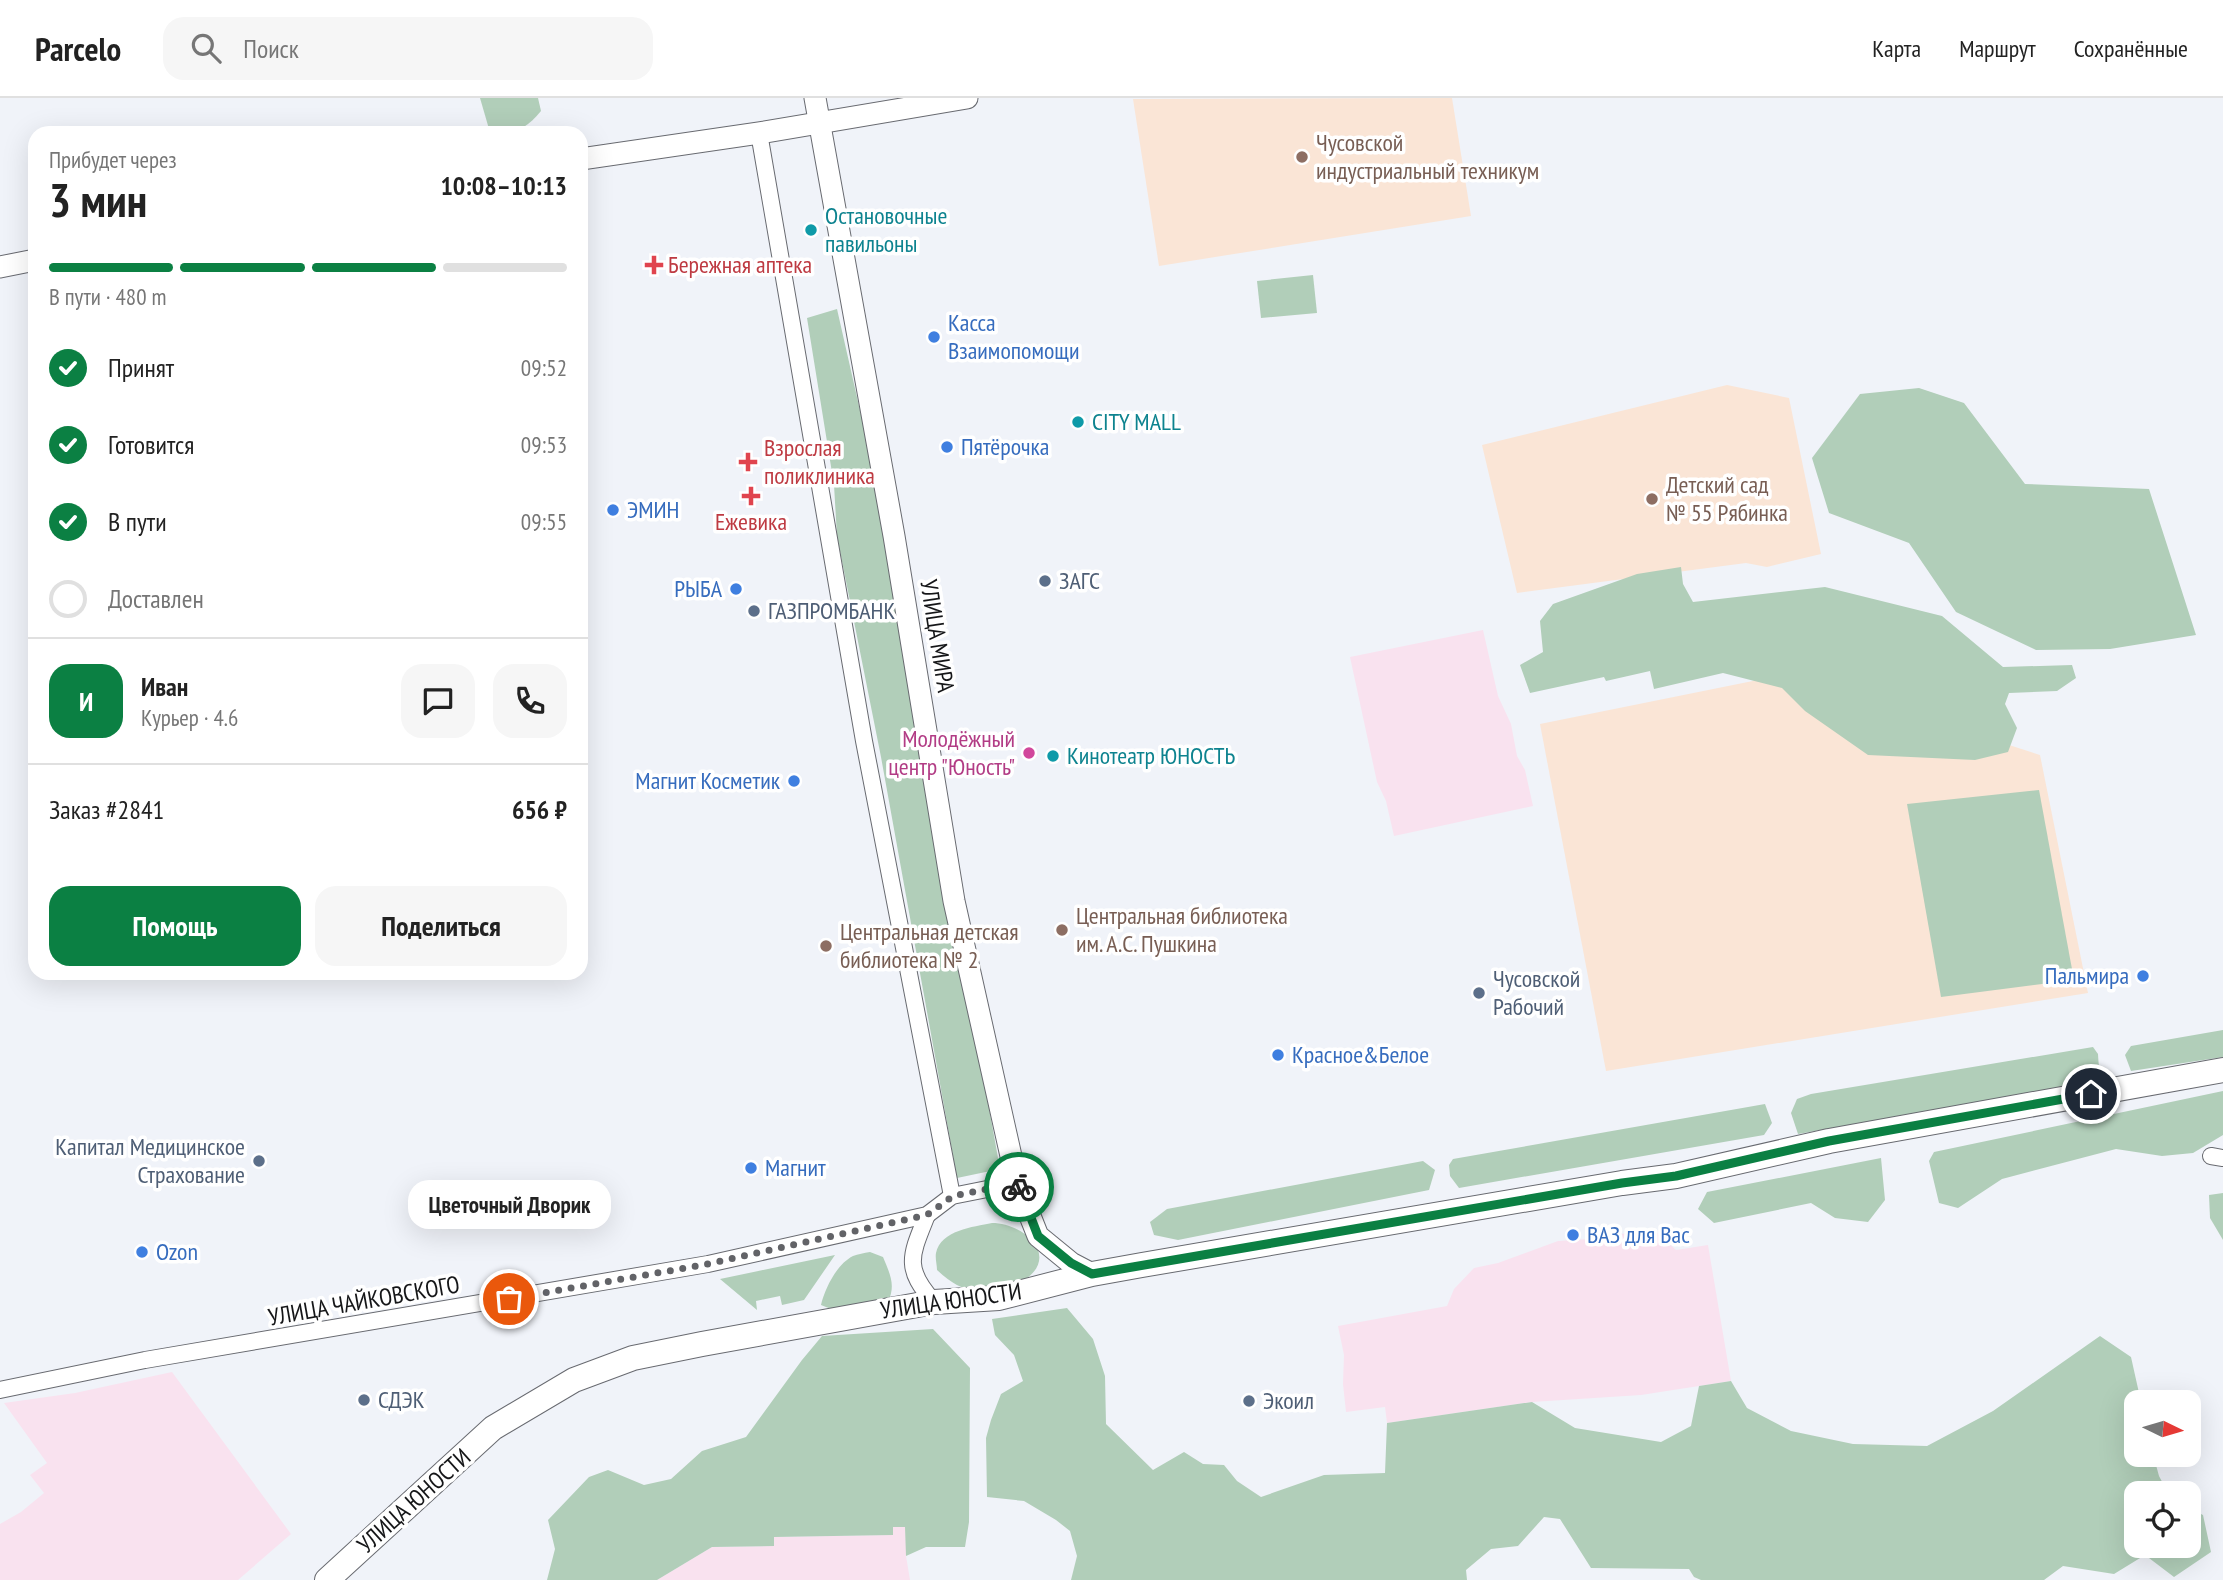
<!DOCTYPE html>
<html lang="ru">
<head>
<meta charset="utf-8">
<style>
  :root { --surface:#fff; --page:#f6f6f6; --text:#222; --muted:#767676; --line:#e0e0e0; --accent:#0b8043 }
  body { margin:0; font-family:"PT Sans Narrow",sans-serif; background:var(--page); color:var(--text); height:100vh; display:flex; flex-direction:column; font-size:26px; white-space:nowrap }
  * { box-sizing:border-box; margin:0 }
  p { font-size:23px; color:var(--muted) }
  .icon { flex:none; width:38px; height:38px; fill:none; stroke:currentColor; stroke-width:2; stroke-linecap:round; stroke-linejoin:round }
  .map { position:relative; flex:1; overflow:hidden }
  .panel { position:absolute; left:28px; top:28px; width:560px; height:854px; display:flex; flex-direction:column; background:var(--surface); border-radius:21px; box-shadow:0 7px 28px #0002 }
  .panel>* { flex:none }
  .needle { width:46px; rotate:95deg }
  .fabs { position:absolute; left:2124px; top:1292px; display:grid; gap:14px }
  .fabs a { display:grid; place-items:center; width:77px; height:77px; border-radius:14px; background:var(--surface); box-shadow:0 7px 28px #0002; font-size:35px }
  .pin { position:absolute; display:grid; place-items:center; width:60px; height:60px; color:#fff; margin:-30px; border:4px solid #fff; border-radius:50%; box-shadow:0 2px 7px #0007 }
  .courier { position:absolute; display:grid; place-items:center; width:70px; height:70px; margin:-35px; border:5px solid #0b8043; border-radius:50%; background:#fff; color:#222; box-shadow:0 2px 9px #0007 }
  .bubble { position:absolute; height:49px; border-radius:21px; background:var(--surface); box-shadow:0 7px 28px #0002; font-size:23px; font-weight:700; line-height:49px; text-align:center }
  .head em { font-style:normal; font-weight:700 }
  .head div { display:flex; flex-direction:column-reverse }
  .head { display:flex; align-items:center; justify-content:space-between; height:119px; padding:0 21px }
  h1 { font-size:46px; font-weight:700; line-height:52px }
  .bar { display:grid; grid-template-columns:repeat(4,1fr); gap:10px 7px; align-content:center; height:84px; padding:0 21px }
  .bar i { height:9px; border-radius:5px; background:var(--line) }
  .bar .active { background:var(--accent) }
  .bar p { grid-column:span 4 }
  .line { display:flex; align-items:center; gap:18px; padding:0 21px; border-top:2px solid var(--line) }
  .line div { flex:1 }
  .round { display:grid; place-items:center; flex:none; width:74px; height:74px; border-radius:21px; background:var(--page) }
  ol { padding:0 21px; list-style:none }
  li { display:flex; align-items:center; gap:21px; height:77px }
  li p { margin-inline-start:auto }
  li .icon { padding:7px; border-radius:50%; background:var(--accent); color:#fff; stroke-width:4 }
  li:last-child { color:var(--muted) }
  li i { width:38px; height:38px; border:4px solid var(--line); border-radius:50% }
  .cta { display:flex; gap:14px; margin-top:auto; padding:14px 21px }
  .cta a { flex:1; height:80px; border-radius:21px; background:var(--accent); color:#fff; font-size:28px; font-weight:700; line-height:80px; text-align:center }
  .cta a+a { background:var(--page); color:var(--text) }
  header { display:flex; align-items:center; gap:42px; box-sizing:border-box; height:98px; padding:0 35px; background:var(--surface); border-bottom:2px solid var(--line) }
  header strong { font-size:33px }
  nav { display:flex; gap:38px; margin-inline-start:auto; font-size:24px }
  .search { width:490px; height:63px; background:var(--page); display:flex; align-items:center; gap:18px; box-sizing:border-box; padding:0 24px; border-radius:21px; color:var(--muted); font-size:26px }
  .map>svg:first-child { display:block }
  .industrial { fill:#f9e2ef }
  .education { fill:#fae5d6 }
  .green { fill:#b1ceb9 }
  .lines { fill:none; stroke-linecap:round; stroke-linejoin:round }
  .street-casing { stroke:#686a70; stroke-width:18 }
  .secondary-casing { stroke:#686a70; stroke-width:23 }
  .primary-casing { stroke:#686a70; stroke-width:26 }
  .street { stroke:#fff; stroke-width:16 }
  .secondary { stroke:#fff; stroke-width:21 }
  .primary { stroke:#fff; stroke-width:24 }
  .done { stroke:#626367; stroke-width:7; stroke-dasharray:0 12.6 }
  .route { stroke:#0b8043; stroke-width:9 }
  .education-dot { fill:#8d6e63; stroke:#fff; stroke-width:2.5 }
  .culture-dot { fill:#0f9aa8; stroke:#fff; stroke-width:2.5 }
  .health-dot { fill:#e0444e; stroke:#fff; stroke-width:2.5 }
  .shop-dot { fill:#3f7fe0; stroke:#fff; stroke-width:2.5 }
  .service-dot { fill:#5c6f8a; stroke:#fff; stroke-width:2.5 }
  .hotel-dot { fill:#d1479c; stroke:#fff; stroke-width:2.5 }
  .labels { text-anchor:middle; stroke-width:7; stroke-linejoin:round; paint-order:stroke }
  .education-label { font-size:24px; fill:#785e54; stroke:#fff; text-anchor:start }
  .culture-label { font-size:24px; fill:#0d838f; stroke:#fff; text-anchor:start }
  .health-label { font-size:24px; fill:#be3a42; stroke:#fff; text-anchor:start }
  .shop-label { font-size:24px; fill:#366cbe; stroke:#fff; text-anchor:start }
  .service-label { font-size:24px; fill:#4e5e75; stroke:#fff; text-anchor:start }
  .street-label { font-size:24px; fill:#151618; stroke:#fff }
  .hotel-label { font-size:24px; fill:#b23c85; stroke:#fff; text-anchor:end }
</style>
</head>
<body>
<header>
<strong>Parcelo</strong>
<div class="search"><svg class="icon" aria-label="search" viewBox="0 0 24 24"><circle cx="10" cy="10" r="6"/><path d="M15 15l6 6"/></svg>Поиск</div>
<nav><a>Карта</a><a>Маршрут</a><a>Сохранённые</a></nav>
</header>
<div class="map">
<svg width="2223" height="1482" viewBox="0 0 2223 1482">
  <rect width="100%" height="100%" fill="#f0f3f9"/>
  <g class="industrial">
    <path d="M1483 532 1498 598 1511 626 1517 658 1525 672 1533 708 1394 738 1386 703 1377 684 1350 559Z"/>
    <path d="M1653 1131 1676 1152 1708 1147 1731 1283 1641 1297 1532 1304 1387 1325 1385 1309 1346 1314 1343 1286 1344 1257 1338 1228 1447 1208 1454 1191 1474 1170 1498 1165 1558 1143 1589 1141Z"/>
    <path d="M172 1274 291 1436 238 1482H0V1426L21 1414 44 1395 30 1377 47 1365 4 1305 75 1295Z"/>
    <path d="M892 1429H906V1458L910 1482H657L712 1449 773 1448 774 1439 892 1437Z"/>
  </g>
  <g class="education">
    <path d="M1452 0 1471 118 1159 168 1133 1Z"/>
    <path d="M1727 287 1789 300 1821 456 1767 469 1746 465 1517 495 1482 347Z"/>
    <path d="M1787 576 2040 657 2088 895 1606 973 1540 626Z"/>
  </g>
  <g class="green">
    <path d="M480 0H538L541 13C523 34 516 35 489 31Z"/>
    <path d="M1313 177 1317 215 1261 220 1257 183Z"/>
    <path d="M837 211 876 383 1000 1071 957 1080 881 659 837 438 834 387 807 220Z"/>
    <path d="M1919 290 1964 305 2025 386 2149 391 2196 537 2110 551 2036 552 1956 514 1909 445 1829 415 1812 360 1860 296Z"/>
    <path d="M1681 469 1683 486 1693 504 1825 489 1942 518 2003 569 2072 567 2076 580 2057 593 2009 595 2005 606 2017 630 2008 654 1975 662 1868 657 1805 613 1782 590 1723 575 1654 591 1650 573 1606 583 1604 579 1530 595 1520 567 1543 554 1540 523 1553 506 1637 476Z"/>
    <path d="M2039 692 2074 882 1941 899 1907 706Z"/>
    <path d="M2223 932V959L2131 973 2125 957 2131 948Z"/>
    <path d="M2093 949 2098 956 2099 971 2073 987 1798 1036 1791 1015 1797 1001 1811 996Z"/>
    <path d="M2223 993V1037L2193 1055 2162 1058 2116 1051 2002 1081 1958 1110 1939 1105 1929 1063 1934 1054Z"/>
    <path d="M1765 1006 1772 1025 1764 1037 1459 1090 1450 1078 1449 1067 1453 1061Z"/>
    <path d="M1881 1060 1885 1102 1868 1124 1835 1120 1811 1105 1714 1125 1698 1111 1707 1094Z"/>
    <path d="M1423 1063 1435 1072 1429 1092 1178 1142 1154 1137 1150 1124 1167 1111Z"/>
    <path d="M2223 1095V1142L2210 1120 2209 1097Z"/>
    <path d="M992 1125C1023 1125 1062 1158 1023 1183 1017 1187 1004 1187 996 1189 968 1194 959 1192 937 1172 937 1167 935 1160 936 1155 941 1132 973 1129 992 1125Z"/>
    <path d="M870 1154 883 1159C890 1176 896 1187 888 1204L831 1211 821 1207C825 1190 837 1166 853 1158 858 1156 864 1155 870 1154Z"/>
    <path d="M835 1157 804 1202 782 1207 780 1198 756 1203 757 1212 720 1181Z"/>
    <path d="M1067 1210 1093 1241 1105 1278 1106 1326 1153 1372 1184 1354 1203 1366 1224 1367 1237 1383 1261 1399 1324 1377 1385 1375 1387 1325 1532 1304 1575 1330 1661 1344 1691 1328 1699 1288 1731 1283 1747 1310 1791 1333 1853 1346 1927 1348 1993 1313 2100 1238 2131 1259 2141 1304H2137V1356H2153L2159 1378 2168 1395H2137V1447H2189V1410L2203 1417 2211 1454 2174 1479 2145 1457 2114 1476 2063 1468 2044 1482H1701L1694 1479 1689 1471 1591 1470 1560 1421 1544 1419 1518 1448 1491 1451 1466 1472 1467 1482H1071L1077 1458 1070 1433 1056 1422 1024 1403 987 1399 986 1340 991 1322 1001 1296 1023 1283 1014 1257 995 1237 992 1221Z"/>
    <path d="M933 1231 970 1270 969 1424 965 1449H926L906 1458 905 1429H893V1437L774 1439V1448L712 1449 657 1482H547L555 1451 548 1422 589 1379 608 1372 644 1387 671 1381 702 1353 746 1339 802 1262 822 1238Z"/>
  </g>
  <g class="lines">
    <defs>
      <g id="street">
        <path d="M759 35 864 643 952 1098"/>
        <path d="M2211 1058 2223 1060"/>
        <path d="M927 1117C911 1157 903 1170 934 1204"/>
        <path d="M0 1292 145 1262 708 1166 927 1117 952 1098 1017 1085"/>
      </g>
      <g id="secondary">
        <path d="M815 0 894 438 954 803 1017 1085 1038 1138 1071 1165 1092 1176"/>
        <path d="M581 61 759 35 967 0"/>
        <path d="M0 169 35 162"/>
      </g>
      <path id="primary" d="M327 1482 493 1330 574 1282 633 1260 702 1246 934 1204 999 1200 1092 1176 1142 1167 1622 1085 1676 1078 1829 1043 2223 972"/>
    </defs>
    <use href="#street" class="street-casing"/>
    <use href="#secondary" class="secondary-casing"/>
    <use href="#primary" class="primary-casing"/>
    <use href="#street" class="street"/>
    <use href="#secondary" class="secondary"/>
    <use href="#primary" class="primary"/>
  </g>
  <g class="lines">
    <path class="done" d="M509 1201 708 1166 927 1117 953 1098 1017 1085 1019 1089"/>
    <path class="route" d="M1019 1089 1038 1138 1071 1165 1092 1176 1622 1085 1676 1078 1829 1043 2091 996"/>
  </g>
  <g class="education-dot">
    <circle cx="1302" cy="59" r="7"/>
    <circle cx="1652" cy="401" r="7"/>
    <circle cx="1062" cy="832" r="7"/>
    <circle cx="826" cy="848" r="7"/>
  </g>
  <g class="culture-dot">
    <circle cx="811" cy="132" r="7"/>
    <circle cx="1078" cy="324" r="7"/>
    <circle cx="1053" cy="658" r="7"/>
  </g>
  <g class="health-dot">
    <path d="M650.5 156.5h7v7h7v7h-7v7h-7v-7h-7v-7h7z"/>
    <path d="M744.5 353.5h7v7h7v7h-7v7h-7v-7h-7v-7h7z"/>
    <path d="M747.5 387.5h7v7h7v7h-7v7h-7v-7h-7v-7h7z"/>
  </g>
  <g class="shop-dot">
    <circle cx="934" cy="239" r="7"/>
    <circle cx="947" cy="349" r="7"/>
    <circle cx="613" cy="412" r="7"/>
    <circle cx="736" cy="491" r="7"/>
    <circle cx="794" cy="683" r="7"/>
    <circle cx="2143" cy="878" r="7"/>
    <circle cx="1278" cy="957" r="7"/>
    <circle cx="751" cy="1070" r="7"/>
    <circle cx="1573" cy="1137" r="7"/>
    <circle cx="142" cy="1154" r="7"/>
  </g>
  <g class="service-dot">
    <circle cx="1045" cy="483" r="7"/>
    <circle cx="754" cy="513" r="7"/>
    <circle cx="1479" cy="895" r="7"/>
    <circle cx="259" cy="1063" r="7"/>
    <circle cx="364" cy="1302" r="7"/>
    <circle cx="1249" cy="1303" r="7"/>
  </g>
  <circle class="hotel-dot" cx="1029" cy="655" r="7"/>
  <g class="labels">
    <g class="education-label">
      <text x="1316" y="53">Чусовской<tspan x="1316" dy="28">индустриальный техникум</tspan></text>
      <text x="1666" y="395">Детский сад<tspan x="1666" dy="28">№ 55 Рябинка</tspan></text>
      <text x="1076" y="826">Центральная библиотека<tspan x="1076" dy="28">им. А.С. Пушкина</tspan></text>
      <text x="840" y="842">Центральная детская<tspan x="840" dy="28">библиотека № 2</tspan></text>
    </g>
    <g class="culture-label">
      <text x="825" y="126">Остановочные<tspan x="825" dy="28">павильоны</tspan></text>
      <text x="1092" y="332">CITY MALL</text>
      <text x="1067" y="666">Кинотеатр ЮНОСТЬ</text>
    </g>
    <g class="health-label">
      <text x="668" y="175">Бережная аптека</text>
      <text x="764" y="358">Взрослая<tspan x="764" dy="28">поликлиника</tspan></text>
      <text x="751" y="432" text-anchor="middle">Ежевика</text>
    </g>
    <g class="shop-label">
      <text x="948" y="233">Касса<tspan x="948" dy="28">Взаимопомощи</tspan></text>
      <text x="961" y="357">Пятёрочка</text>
      <text x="627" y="420">ЭМИН</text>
      <text x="722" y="499" text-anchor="end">РЫБА</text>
      <text x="780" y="691" text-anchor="end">Магнит Косметик</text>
      <text x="2129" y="886" text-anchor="end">Пальмира</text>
      <text x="1292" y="965">Красное&amp;Белое</text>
      <text x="765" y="1078">Магнит</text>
      <text x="1587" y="1145">ВАЗ для Вас</text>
      <text x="156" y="1162">Ozon</text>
    </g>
    <g class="service-label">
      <text x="1059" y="491">ЗАГС</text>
      <text x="768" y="521">ГАЗПРОМБАНК</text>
      <text x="1493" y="889">Чусовской<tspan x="1493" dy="28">Рабочий</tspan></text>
      <text x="245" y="1057" text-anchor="end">Капитал Медицинское<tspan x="245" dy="28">Страхование</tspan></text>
      <text x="378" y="1310">СДЭК</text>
      <text x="1263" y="1311">Экоил</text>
    </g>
    <g class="street-label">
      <text transform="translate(937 538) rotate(81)" y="8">УЛИЦА МИРА</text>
      <text transform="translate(364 1203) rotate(-10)" y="8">УЛИЦА ЧАЙКОВСКОГО</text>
      <text transform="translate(951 1203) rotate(-8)" y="8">УЛИЦА ЮНОСТИ</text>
      <text transform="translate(414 1403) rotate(-42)" y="8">УЛИЦА ЮНОСТИ</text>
    </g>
    <g class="hotel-label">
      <text x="1015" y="649">Молодёжный<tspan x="1015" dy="28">центр "Юность"</tspan></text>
    </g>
  </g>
</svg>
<div class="fabs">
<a><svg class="needle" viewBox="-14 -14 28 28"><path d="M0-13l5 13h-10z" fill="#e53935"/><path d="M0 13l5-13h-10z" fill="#767676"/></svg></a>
<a><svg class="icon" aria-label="locate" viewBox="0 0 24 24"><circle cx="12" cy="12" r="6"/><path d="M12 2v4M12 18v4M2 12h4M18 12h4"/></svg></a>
</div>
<div class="pin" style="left:509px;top:1201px;background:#ea580c"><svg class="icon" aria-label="bag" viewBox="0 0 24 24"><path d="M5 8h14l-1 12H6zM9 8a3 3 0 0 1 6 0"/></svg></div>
<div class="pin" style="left:2091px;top:996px;background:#1f2937"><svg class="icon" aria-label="home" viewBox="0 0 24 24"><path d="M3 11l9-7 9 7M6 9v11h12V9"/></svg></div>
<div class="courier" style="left:1019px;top:1089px"><svg class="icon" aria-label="bike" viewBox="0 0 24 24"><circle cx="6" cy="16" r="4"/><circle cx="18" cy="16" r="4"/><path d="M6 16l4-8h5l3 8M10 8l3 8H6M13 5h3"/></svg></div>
<div class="bubble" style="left:408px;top:1082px;width:203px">Цветочный Дворик</div>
<section class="panel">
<div class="head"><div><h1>3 мин</h1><p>Прибудет через</p></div><em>10:08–10:13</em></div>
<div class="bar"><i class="active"></i><i class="active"></i><i class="active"></i><i></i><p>В пути · 480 m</p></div>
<ol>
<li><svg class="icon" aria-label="check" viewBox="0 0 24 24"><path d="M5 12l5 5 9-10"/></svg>Принят<p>09:52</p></li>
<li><svg class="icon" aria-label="check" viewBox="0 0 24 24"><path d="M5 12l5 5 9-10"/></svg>Готовится<p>09:53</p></li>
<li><svg class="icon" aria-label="check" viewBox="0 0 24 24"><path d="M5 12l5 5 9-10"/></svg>В пути<p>09:55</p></li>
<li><i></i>Доставлен</li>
</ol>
<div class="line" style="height:126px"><b class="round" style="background:var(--accent);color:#fff">И</b><div><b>Иван</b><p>Курьер · 4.6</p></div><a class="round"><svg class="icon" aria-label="chat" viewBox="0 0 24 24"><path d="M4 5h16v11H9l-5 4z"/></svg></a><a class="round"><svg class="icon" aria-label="phone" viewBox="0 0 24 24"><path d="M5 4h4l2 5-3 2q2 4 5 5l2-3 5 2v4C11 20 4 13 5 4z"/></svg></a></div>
<div class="line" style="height:91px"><div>Заказ #2841</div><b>656 ₽</b></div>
<div class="cta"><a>Помощь</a><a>Поделиться</a></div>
</section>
</div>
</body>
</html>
